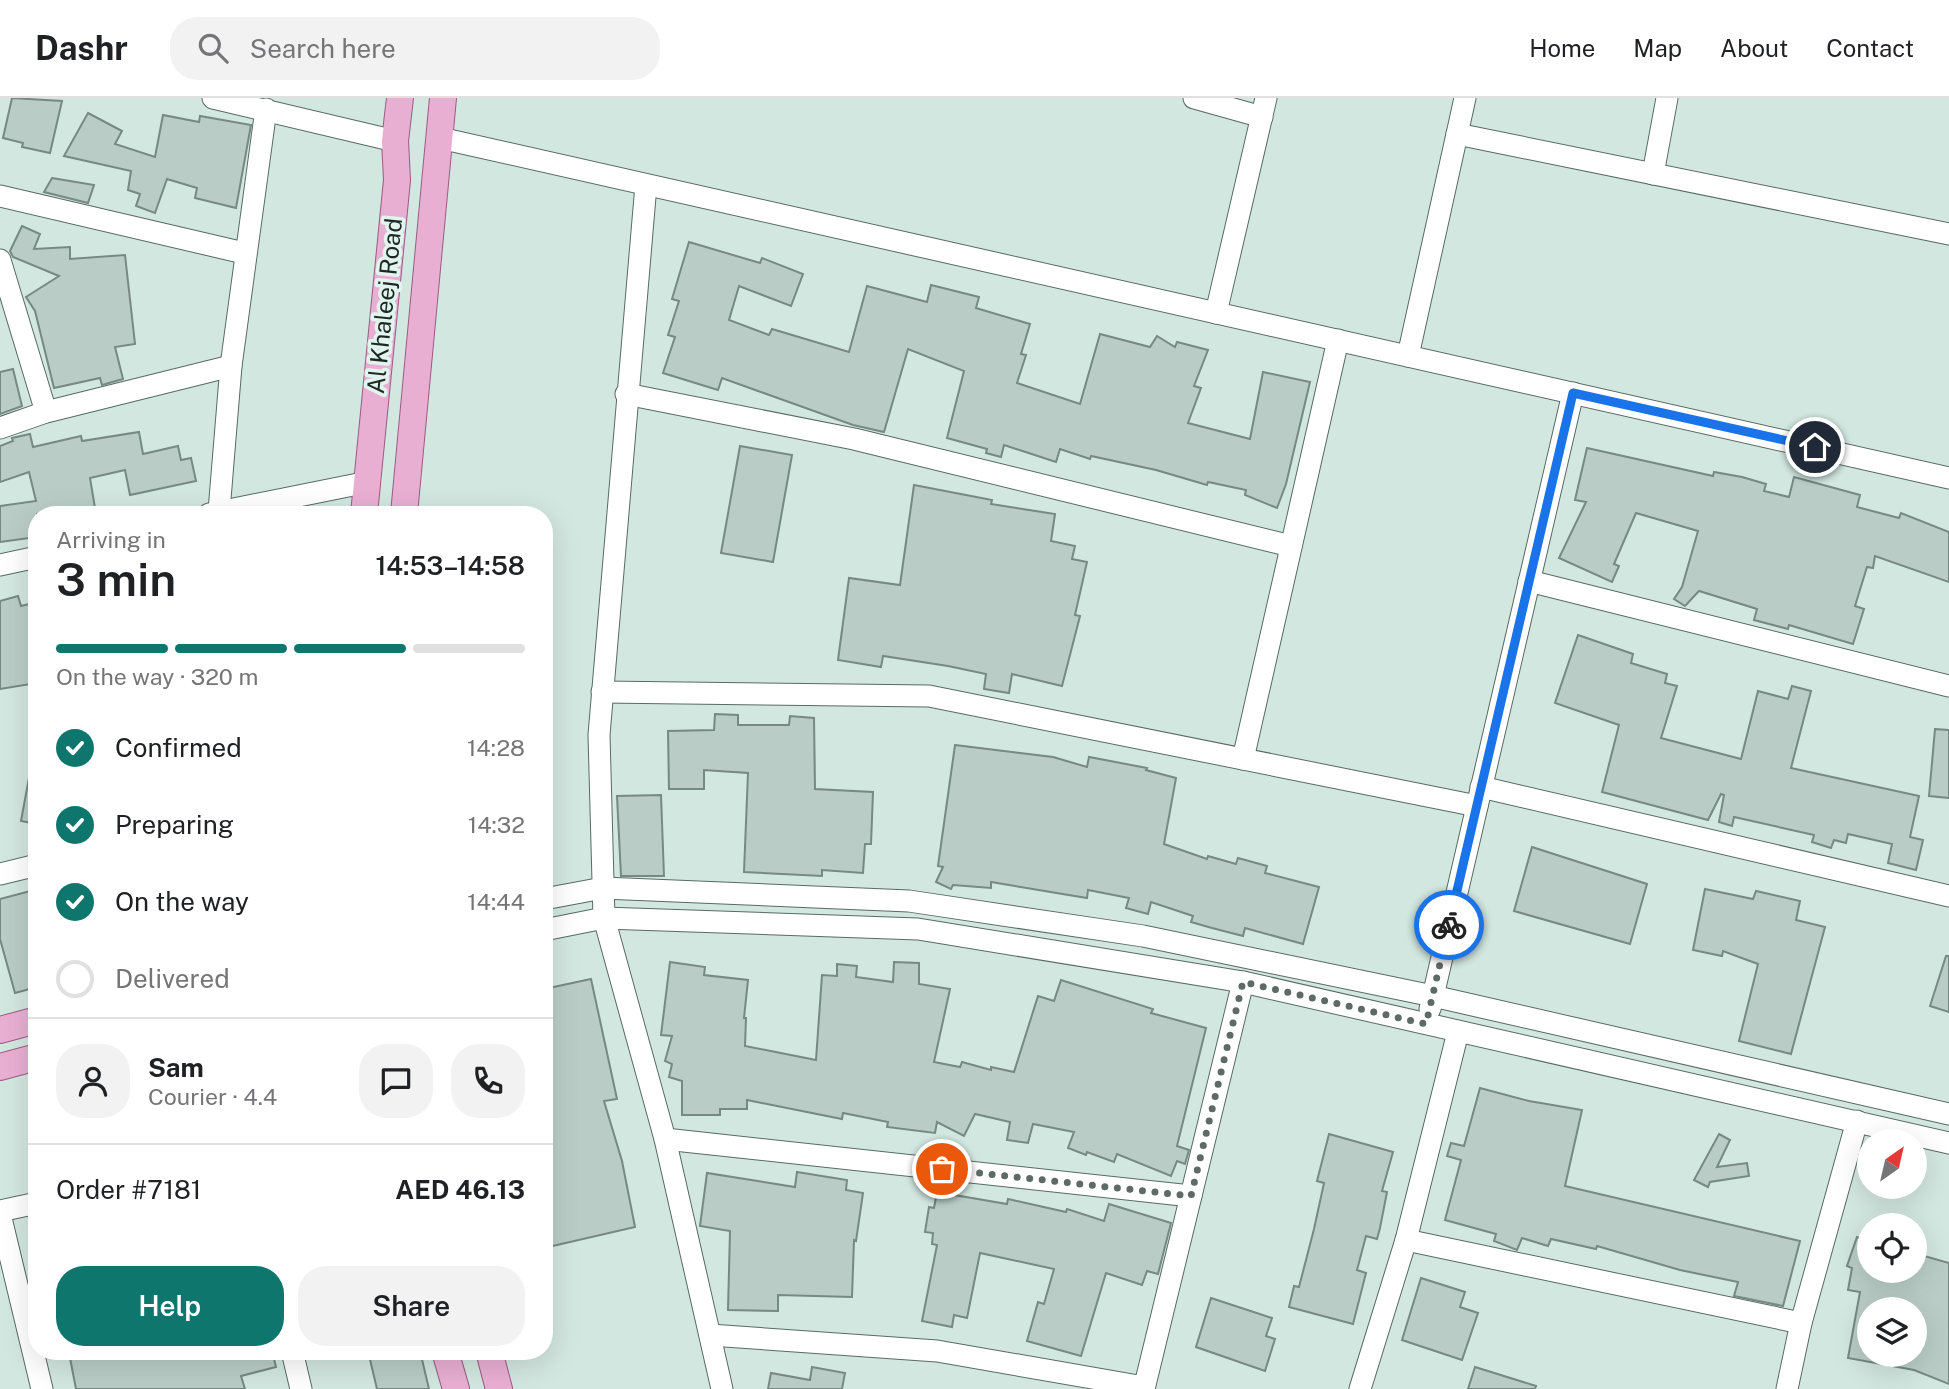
<!DOCTYPE html>
<html lang="en">
<head>
<meta charset="utf-8">
<style>
  :root { --surface:#fff; --page:#f2f2f2; --text:#202124; --muted:#757577; --line:#e0e0e0; --accent:#0f766e }
  body { margin:0; font-family:"Public Sans",sans-serif; background:var(--page); color:var(--text); height:100vh; display:flex; flex-direction:column; font-size:26px; white-space:nowrap }
  * { box-sizing:border-box; margin:0 }
  p { font-size:23px; color:var(--muted) }
  .icon { flex:none; width:38px; height:38px; fill:none; stroke:currentColor; stroke-width:2; stroke-linecap:round; stroke-linejoin:round }
  .map { position:relative; flex:1; overflow:hidden }
  .side { position:absolute; left:28px; top:408px; width:525px; height:854px; display:flex; flex-direction:column; background:var(--surface); border-radius:28px; box-shadow:0 7px 28px #0002 }
  .side>* { flex:none }
  .needle { width:46px; rotate:34deg }
  .fabs { position:absolute; left:1857px; top:1031px; display:grid; gap:14px }
  .fabs a { display:grid; place-items:center; width:70px; height:70px; border-radius:50%; background:var(--surface); box-shadow:0 7px 28px #0002; font-size:35px }
  .pin { position:absolute; display:grid; place-items:center; width:60px; height:60px; color:#fff; margin:-30px; border:4px solid #fff; border-radius:50%; box-shadow:0 2px 7px #0007 }
  .courier { position:absolute; display:grid; place-items:center; width:70px; height:70px; margin:-35px; border:5px solid #1a73e8; border-radius:50%; background:#fff; color:#222; box-shadow:0 2px 9px #0007 }
  .overview em { font-style:normal; font-weight:600 }
  .overview div { display:flex; flex-direction:column-reverse }
  .overview { display:flex; align-items:center; justify-content:space-between; height:119px; padding:0 28px }
  h1 { font-size:46px; font-weight:600; line-height:52px }
  .bar { display:grid; grid-template-columns:repeat(4,1fr); gap:10px 7px; align-content:center; height:84px; padding:0 28px }
  .bar i { height:9px; border-radius:5px; background:var(--line) }
  .bar .on { background:var(--accent) }
  .bar p { grid-column:span 4 }
  .line { display:flex; align-items:center; gap:18px; padding:0 28px; border-top:2px solid var(--line) }
  .line div { flex:1 }
  .round { display:grid; place-items:center; flex:none; width:74px; height:74px; border-radius:28px; background:var(--page) }
  ol { padding:0 28px; list-style:none }
  li { display:flex; align-items:center; gap:21px; height:77px }
  li p { margin-inline-start:auto }
  li .icon { padding:7px; border-radius:50%; background:var(--accent); color:#fff; stroke-width:4 }
  li:last-child { color:var(--muted) }
  li i { width:38px; height:38px; border:4px solid var(--line); border-radius:50% }
  .cta { display:flex; gap:14px; margin-top:auto; padding:14px 28px }
  .cta a { flex:1; height:80px; border-radius:28px; background:var(--accent); color:#fff; font-size:28px; font-weight:600; line-height:80px; text-align:center }
  .cta a+a { background:var(--page); color:var(--text) }
  header { display:flex; align-items:center; gap:42px; box-sizing:border-box; height:98px; padding:0 35px; background:var(--surface); border-bottom:2px solid var(--line) }
  header strong { font-size:33px }
  nav { display:flex; gap:38px; margin-inline-start:auto; font-size:24px }
  .search { width:490px; height:63px; background:var(--page); display:flex; align-items:center; gap:18px; box-sizing:border-box; padding:0 24px; border-radius:28px; color:var(--muted); font-size:26px }
  .map>svg:first-child { display:block }
  .building { fill:#b9cdc6; stroke:#768983; stroke-width:2; fill-rule:evenodd }
  .lines { fill:none; stroke-linecap:round; stroke-linejoin:round }
  .minor-casing { stroke:#586a64; stroke-width:23 }
  .major-casing { stroke:#995c82; stroke-width:28 }
  .minor { stroke:#fff; stroke-width:21 }
  .major { stroke:#e9afd3; stroke-width:26 }
  .done { stroke:#5e6a66; stroke-width:7; stroke-dasharray:0 12.6 }
  .route { stroke:#1a73e8; stroke-width:9 }
  .labels { text-anchor:middle; stroke-width:7; stroke-linejoin:round; paint-order:stroke }
  .street-label { font-size:24px; fill:#1f2724; stroke:#dff5ed }
</style>
</head>
<body>
<header>
<strong>Dashr</strong>
<div class="search"><svg class="icon" aria-label="search" viewBox="0 0 24 24"><circle cx="10" cy="10" r="6"/><path d="M15 15l6 6"/></svg>Search here</div>
<nav><a>Home</a><a>Map</a><a>About</a><a>Contact</a></nav>
</header>
<div class="map">
<svg width="1949" height="1291" viewBox="0 0 1949 1291">
  <rect width="100%" height="100%" fill="#d2e7e0"/>
  <g class="building">
    <path d="M12 0 62 3 50 55 22 49 23 45 3 40Z"/>
    <path d="M88 15 122 33 115 46 155 59 163 17 199 24 200 18 251 27 236 110 195 100 197 90 167 81 155 115 136 108 140 96 128 92 131 73 64 58Z"/>
    <path d="M52 80 94 87 88 105 44 94Z"/>
    <path d="M22 128 40 136 34 151 70 149V161L125 157 135 246 115 249 123 281 102 287 100 280 54 290 35 213 26 199 59 178 13 159 10 153Z"/>
    <path d="M689 144 760 165 762 160 803 176 791 208 739 188 729 222 769 237 772 231 849 254 867 188 927 204 931 187 979 199 976 210 1030 226 1021 256 1026 257 1017 285 1080 306 1100 236 1150 249 1157 238 1175 249 1177 244 1208 252 1194 288 1201 290 1188 325 1250 341 1263 274 1310 284 1286 386 1277 410 1245 397 1246 392 1208 384 1207 387 1156 372 1091 358 1090 361 1060 351 1056 364 1004 347 1001 359 986 355 987 351 947 340 964 273 908 251 884 334 853 327 722 280 718 292 663 275 675 239 668 237 679 203 672 201Z"/>
    <path d="M13 271 22 308 0 316V274Z"/>
    <path d="M139 334 143 356 178 348 181 362 191 360 196 383 130 397 125 372 90 380 96 416H37V439L0 444V408L36 403 29 374 0 384V348L13 343 12 340 30 336 33 349 81 338 82 343Z"/>
    <path d="M740 348 792 357 773 464 721 455Z"/>
    <path d="M1587 350 1713 378 1714 374 1742 379 1766 386 1764 393 1789 399 1794 379 1860 397 1857 409 1899 420 1901 415 1949 434V484L1875 458 1873 470 1867 469 1855 508 1864 511 1853 546 1789 527 1788 531 1754 522 1757 511 1699 493 1685 508 1674 501 1682 489 1698 433 1636 415 1614 466 1619 468 1612 484 1559 460 1586 404 1575 402Z"/>
    <path d="M914 387 992 402 991 406 1055 416 1051 443 1075 448 1072 461 1087 464 1075 517 1080 518 1062 588 1012 576 1009 595 984 591 986 576 948 568 883 558 881 569 838 562 849 480 900 487Z"/>
    <path d="M18 498 21 508 37 504V585L0 591V503Z"/>
    <path d="M1578 537 1633 556 1631 565 1667 576 1665 585 1677 588 1661 640 1741 661 1758 593 1788 601 1792 588 1811 593 1791 670 1919 698 1910 739 1923 742 1916 772 1888 765 1892 746 1848 736 1846 745 1834 742 1831 750 1812 744 1814 737 1734 719 1732 728 1719 724 1724 697 1721 696 1708 722 1602 694 1619 627 1555 605Z"/>
    <path d="M715 616 738 617V627H789L790 618 814 620 815 691 873 694 871 746H865L863 775 822 772V778L744 774 748 675 704 672V691H669L668 633 714 632Z"/>
    <path d="M1935 631 1949 632V700L1929 698Z"/>
    <path d="M955 647 1053 659 1087 669 1089 659 1147 670 1146 672 1176 680 1164 746 1207 761 1208 758 1236 766 1238 760 1267 768 1265 775 1319 789 1303 846 1245 830 1243 838 1212 830 1191 824 1193 818 1151 804 1148 816 1126 810 1129 800 1088 792 1087 800 991 784V790L953 787 951 791 936 784 943 769 938 768Z"/>
    <path d="M30 674H37V726L21 723Z"/>
    <path d="M661 697 664 778H621L617 698Z"/>
    <path d="M1532 749 1647 786 1630 846 1514 813Z"/>
    <path d="M1705 791 1753 801 1756 793 1800 803 1796 822 1825 829 1791 956 1739 943 1758 866 1723 853 1722 858 1693 852Z"/>
    <path d="M34 792 37 889 15 895 0 841V801Z"/>
    <path d="M1946 858H1949V914L1930 908Z"/>
    <path d="M670 864 705 869 704 877 748 882 744 920H746L745 948 816 962 822 877 837 878V866L857 868 856 879 893 884 894 864 919 865V886L950 891 934 964 960 969 962 964 991 972V969L1014 974 1038 898 1054 903 1061 882 1153 911 1151 915 1206 930 1177 1048 1189 1052 1185 1066 1177 1063 1171 1078 1117 1056 1114 1064 1087 1054 1086 1057 1068 1050 1074 1034 1033 1026 1028 1045 1007 1042 1010 1024 975 1016 964 1038 937 1024 935 1035 887 1029 888 1024 843 1015 842 1021 747 1002V1011H720V1017H682V983L669 979 672 966 665 963 672 938 661 937Z"/>
    <path d="M591 881 617 1001 604 1003 622 1063 635 1129 544 1150V891Z"/>
    <path d="M1480 990 1529 1003 1582 1012 1565 1088 1800 1143 1783 1208 1734 1198 1738 1184 1680 1172 1597 1148 1596 1151 1551 1141 1548 1148 1522 1140 1517 1152 1494 1143 1496 1136 1445 1122 1461 1062 1447 1058 1451 1045 1464 1048Z"/>
    <path d="M1329 1036 1393 1054 1382 1093 1387 1094 1380 1130 1377 1141 1366 1138 1357 1172 1366 1175 1353 1226 1289 1209 1294 1188 1299 1189 1314 1131 1324 1085 1317 1083Z"/>
    <path d="M1719 1036 1730 1042 1717 1069 1747 1065 1749 1078 1710 1084 1708 1089 1694 1082Z"/>
    <path d="M797 1074 847 1082 846 1092 863 1095 856 1143 854 1142 852 1199 778 1197V1213L728 1212 730 1133 700 1128 707 1075 795 1089Z"/>
    <path d="M937 1094 1007 1106 1008 1101 1066 1114 1067 1111 1104 1123 1109 1106 1171 1125 1158 1176 1147 1173 1142 1187 1106 1175 1081 1258 1027 1243 1038 1204 1044 1206 1054 1171 980 1155 967 1220 954 1217 952 1229 922 1223 937 1147 932 1146 933 1135 925 1134 929 1109 934 1110Z"/>
    <path d="M1857 1139 1869 1143V1172H1914V1155L1949 1165V1286L1914 1272 1848 1260 1860 1194 1848 1192 1852 1170 1847 1168ZM1869 1211H1914V1256H1869Z"/>
    <path d="M1421 1180 1465 1194 1460 1209 1478 1215 1462 1262 1402 1242Z"/>
    <path d="M1211 1200 1272 1220 1266 1238 1275 1241 1265 1273 1196 1249Z"/>
    <path d="M109 1253H272L276 1269 241 1278 245 1291H76L70 1260Z"/>
    <path d="M368 1253H420L429 1291H377Z"/>
    <path d="M812 1269 845 1275 842 1291H768L771 1275 810 1282Z"/>
    <path d="M1475 1269 1536 1288 1535 1291H1468Z"/>
  </g>
  <g class="lines">
    <defs>
      <g id="minor">
        <path d="M213 0 395 43"/>
        <path d="M1194 0 1262 19"/>
        <path d="M1457 36 1949 136"/>
        <path d="M440 40 1949 380"/>
        <path d="M1653 76 1667 0"/>
        <path d="M646 87 599 637 604 820 665 1041 722 1291"/>
        <path d="M0 98 244 155"/>
        <path d="M0 162 46 314"/>
        <path d="M1216 215 1266 0"/>
        <path d="M1408 258 1465 0"/>
        <path d="M626 296 854 341 1291 448"/>
        <path d="M0 330 46 314 231 268"/>
        <path d="M219 413 231 268 266 11"/>
        <path d="M209 416 368 384"/>
        <path d="M0 467 37 459"/>
        <path d="M1529 483 1949 588"/>
        <path d="M602 594 929 598 1477 708"/>
        <path d="M1243 661 1338 242"/>
        <path d="M1481 689 1949 798"/>
        <path d="M0 776 37 767"/>
        <path d="M544 801 603 790 909 803 1143 838 1433 898 1949 1016"/>
        <path d="M544 832 604 820 918 831 1243 884 1949 1045"/>
        <path d="M1430 911 1573 295"/>
        <path d="M665 1041 1191 1098"/>
        <path d="M0 1113 37 1105"/>
        <path d="M0 1116 42 1291"/>
        <path d="M1406 1142 1801 1225"/>
        <path d="M710 1237 937 1253 1144 1289"/>
        <path d="M292 1253 301 1291"/>
        <path d="M1144 1291 1243 884"/>
        <path d="M1360 1291 1406 1142 1458 934"/>
        <path d="M1787 1291 1801 1225 1857 1023"/>
      </g>
      <g id="major">
        <path d="M364 416 397 82 395 43 400 0"/>
        <path d="M404 416 443 0"/>
        <path d="M0 932 37 922"/>
        <path d="M0 969 37 959"/>
        <path d="M445 1253 456 1291"/>
        <path d="M489 1253 499 1291"/>
      </g>
    </defs>
    <use href="#minor" class="minor-casing"/>
    <use href="#major" class="major-casing"/>
    <use href="#minor" class="minor"/>
    <use href="#major" class="major"/>
  </g>
  <g class="lines">
    <path class="done" d="M942 1071 1191 1098 1243 884 1426 926 1449 827"/>
    <path class="route" d="M1449 827 1573 295 1815 349"/>
  </g>
  <g class="labels">
    <g class="street-label">
      <text transform="translate(385 208) rotate(-84)" y="8">Al Khaleej Road</text>
    </g>
  </g>
</svg>
<div class="fabs">
<a><svg class="needle" viewBox="-14 -14 28 28"><path d="M0-13l5 13h-10z" fill="#e53935"/><path d="M0 13l5-13h-10z" fill="#757577"/></svg></a>
<a><svg class="icon" aria-label="locate" viewBox="0 0 24 24"><circle cx="12" cy="12" r="6"/><path d="M12 2v4M12 18v4M2 12h4M18 12h4"/></svg></a>
<a><svg class="icon" aria-label="layers" viewBox="0 0 24 24"><path d="M12 4l9 5-9 5-9-5zM3 14l9 5 9-5"/></svg></a>
</div>
<div class="pin" style="left:942px;top:1071px;background:#ea580c"><svg class="icon" aria-label="bag" viewBox="0 0 24 24"><path d="M5 8h14l-1 12H6zM9 8a3 3 0 0 1 6 0"/></svg></div>
<div class="pin" style="left:1815px;top:349px;background:#1f2937"><svg class="icon" aria-label="home" viewBox="0 0 24 24"><path d="M3 11l9-7 9 7M6 9v11h12V9"/></svg></div>
<div class="courier" style="left:1449px;top:827px"><svg class="icon" aria-label="bike" viewBox="0 0 24 24"><circle cx="6" cy="16" r="4"/><circle cx="18" cy="16" r="4"/><path d="M6 16l4-8h5l3 8M10 8l3 8H6M13 5h3"/></svg></div>
<section class="side">
<div class="overview"><div><h1>3 min</h1><p>Arriving in</p></div><em>14:53–14:58</em></div>
<div class="bar"><i class="on"></i><i class="on"></i><i class="on"></i><i></i><p>On the way · 320 m</p></div>
<ol>
<li><svg class="icon" aria-label="check" viewBox="0 0 24 24"><path d="M5 12l5 5 9-10"/></svg>Confirmed<p>14:28</p></li>
<li><svg class="icon" aria-label="check" viewBox="0 0 24 24"><path d="M5 12l5 5 9-10"/></svg>Preparing<p>14:32</p></li>
<li><svg class="icon" aria-label="check" viewBox="0 0 24 24"><path d="M5 12l5 5 9-10"/></svg>On the way<p>14:44</p></li>
<li><i></i>Delivered</li>
</ol>
<div class="line" style="height:126px"><a class="round"><svg class="icon" aria-label="person" viewBox="0 0 24 24"><circle cx="12" cy="8" r="4"/><path d="M4 21q1-7 8-7t8 7"/></svg></a><div><b>Sam</b><p>Courier · 4.4</p></div><a class="round"><svg class="icon" aria-label="chat" viewBox="0 0 24 24"><path d="M4 5h16v11H9l-5 4z"/></svg></a><a class="round"><svg class="icon" aria-label="phone" viewBox="0 0 24 24"><path d="M5 4h4l2 5-3 2q2 4 5 5l2-3 5 2v4C11 20 4 13 5 4z"/></svg></a></div>
<div class="line" style="height:91px"><div>Order #7181</div><b>AED 46.13</b></div>
<div class="cta"><a>Help</a><a>Share</a></div>
</section>
</div>
</body>
</html>
